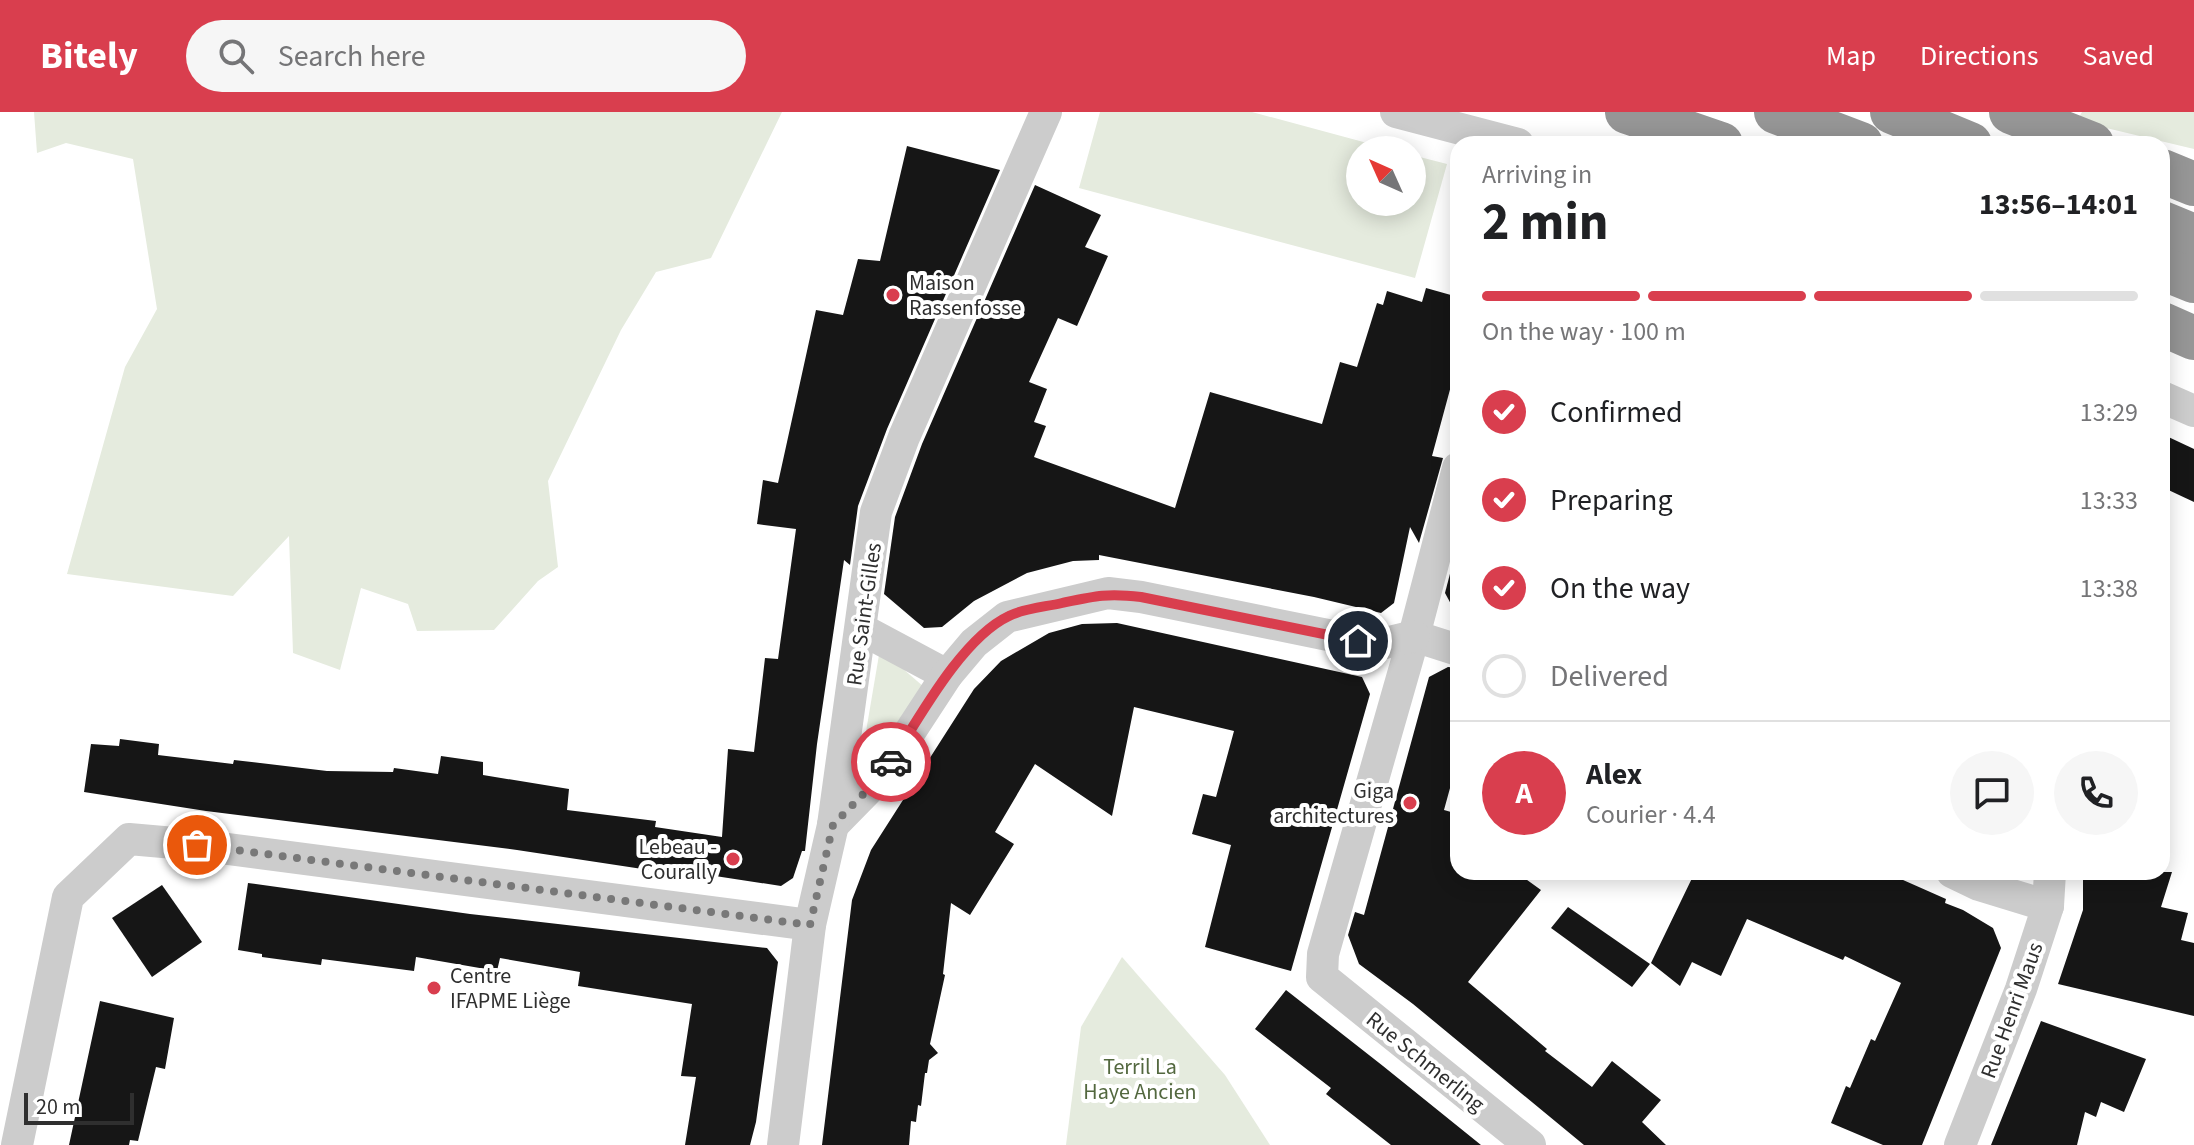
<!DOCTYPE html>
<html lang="en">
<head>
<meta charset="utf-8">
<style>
  :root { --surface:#fff; --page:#f6f6f6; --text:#202124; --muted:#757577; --line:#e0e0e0; --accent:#d93e4e }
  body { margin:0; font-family:"Source Sans 3",sans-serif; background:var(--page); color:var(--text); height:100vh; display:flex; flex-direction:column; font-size:30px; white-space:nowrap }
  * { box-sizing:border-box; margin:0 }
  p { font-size:26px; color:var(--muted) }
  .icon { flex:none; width:44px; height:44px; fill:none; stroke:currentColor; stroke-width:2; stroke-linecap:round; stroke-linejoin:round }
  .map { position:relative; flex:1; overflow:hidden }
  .sheet { position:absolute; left:1450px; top:24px; width:720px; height:744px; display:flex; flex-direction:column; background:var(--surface); border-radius:24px; box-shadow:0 4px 20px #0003 }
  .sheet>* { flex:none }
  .needle { width:52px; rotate:315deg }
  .tools { position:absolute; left:1346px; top:24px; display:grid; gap:16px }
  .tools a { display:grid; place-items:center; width:80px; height:80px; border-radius:50%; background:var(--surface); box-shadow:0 4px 20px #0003; font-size:40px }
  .scale { position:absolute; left:24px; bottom:20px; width:110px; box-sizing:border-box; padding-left:8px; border:4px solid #2f2f2f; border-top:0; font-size:22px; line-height:28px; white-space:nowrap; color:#2f2f2f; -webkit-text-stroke:6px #fff; paint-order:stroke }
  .pin { position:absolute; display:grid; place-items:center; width:68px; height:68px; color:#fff; margin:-34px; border:4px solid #fff; border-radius:50%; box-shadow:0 2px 8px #0007 }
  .courier { position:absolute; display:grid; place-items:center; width:80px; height:80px; margin:-40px; border:6px solid #d93e4e; border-radius:50%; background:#fff; color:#222; box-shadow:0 2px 10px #0007 }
  .summary em { font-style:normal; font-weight:700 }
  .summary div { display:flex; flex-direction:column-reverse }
  .summary { display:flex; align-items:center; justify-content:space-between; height:136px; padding:0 32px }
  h1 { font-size:52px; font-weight:700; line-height:60px }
  .bar { display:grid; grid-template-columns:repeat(4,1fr); gap:12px 8px; align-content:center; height:96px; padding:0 32px }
  .bar i { height:10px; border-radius:6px; background:var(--line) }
  .bar .current { background:var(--accent) }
  .bar p { grid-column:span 4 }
  .line { display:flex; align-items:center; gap:20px; padding:0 32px; border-top:2px solid var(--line) }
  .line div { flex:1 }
  .round { display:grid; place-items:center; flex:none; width:84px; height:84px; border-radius:42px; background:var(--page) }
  ol { padding:0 32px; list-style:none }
  li { display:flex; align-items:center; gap:24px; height:88px }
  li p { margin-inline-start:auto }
  li .icon { padding:8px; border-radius:50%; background:var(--accent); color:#fff; stroke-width:4 }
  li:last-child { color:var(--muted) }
  li i { width:44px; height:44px; border:4px solid var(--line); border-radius:50% }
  header { display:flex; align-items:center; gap:48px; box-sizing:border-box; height:112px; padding:0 40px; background:var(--accent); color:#fff }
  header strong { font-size:38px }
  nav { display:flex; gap:44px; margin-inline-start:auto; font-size:28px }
  .search { width:560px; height:72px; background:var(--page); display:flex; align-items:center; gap:20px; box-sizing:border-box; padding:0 28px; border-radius:44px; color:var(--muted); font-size:30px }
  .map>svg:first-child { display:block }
  .green { fill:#e5ebde }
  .building { fill:#161616 }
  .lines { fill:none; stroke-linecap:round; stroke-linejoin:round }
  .street { stroke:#ccc; stroke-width:32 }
  .highway { stroke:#969696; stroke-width:44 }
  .highway-bridge { stroke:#969696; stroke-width:44 }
  .done { stroke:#787878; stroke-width:8; stroke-dasharray:0 14.4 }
  .route { stroke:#d93e4e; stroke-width:10 }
  .poi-dot { fill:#d93e4e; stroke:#fff; stroke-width:3 }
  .labels { text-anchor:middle; stroke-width:8; stroke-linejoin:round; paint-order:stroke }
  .poi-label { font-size:22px; fill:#2f2f2f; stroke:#fff; text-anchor:start }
  .street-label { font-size:22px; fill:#2f2f2f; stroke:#fff }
  .park-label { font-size:22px; fill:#53683f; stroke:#fff }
</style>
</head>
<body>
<header>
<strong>Bitely</strong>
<div class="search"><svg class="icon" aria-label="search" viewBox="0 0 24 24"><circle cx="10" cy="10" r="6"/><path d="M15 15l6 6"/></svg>Search here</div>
<nav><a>Map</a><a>Directions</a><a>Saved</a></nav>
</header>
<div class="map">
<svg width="2194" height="1033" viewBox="0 0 2194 1033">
  <rect width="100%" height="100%" fill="#fff"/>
  <g class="green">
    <path d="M34 0H782L711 146 656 160 621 218 548 369 558 455 538 469 494 518 417 519 408 492 361 476 340 558 293 541 289 424 233 484 67 462 125 255 157 197 133 47 66 31 37 41Z"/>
    <path d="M1100 0H1252L1393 38H1360V90H1412V43L1447 52 1415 166 1079 76Z"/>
    <path d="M2082 0H2194V37L2077 9Z"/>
    <path d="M880 537 924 575 874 657 861 649Z"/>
    <path d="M1122 845 1225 963 1270 1033H1066L1081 915Z"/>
  </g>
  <g class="building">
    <path d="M907 34 1000 58 887 317 858 394 850 453 844 448 817 632 805 739H802L793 766 781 774 650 754 649 758 517 738 206 699 84 680 91 632 119 634 120 627 159 632 158 643 233 652 234 648 327 659 393 660 394 656 438 662 441 644 483 650V663L569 677 567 698 656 709 655 715 722 725 728 637 754 640 765 546 778 547 796 417 757 412 763 368 778 371 816 198 843 203 858 147 880 149Z"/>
    <path d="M1035 73 1101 103 1085 135 1108 144 1077 214 1058 206 1029 270 1047 277 1034 310 1046 314 1034 345 1175 396 1210 280 1322 312 1340 250 1357 255 1377 191 1383 193 1387 179 1422 190 1426 176 1458 185V248L1432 344 1443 346 1419 431 1410 415 1394 491 1381 501 1314 485 1099 443V448L1073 449 1027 461 974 489 942 515 924 516 884 482 895 405 922 332Z"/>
    <path d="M2162 322 2194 337V390L2162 375Z"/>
    <path d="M1458 431V505L1445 481Z"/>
    <path d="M1117 511 1362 565 1370 582 1291 859 1205 835 1231 733 1192 722 1203 682 1216 685 1234 619 1134 595 1112 704 1035 652 995 720 1014 732 970 803 951 791 943 862 945 863 930 932 938 941 929 948 927 961H925L921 994 918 993 916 1010 911 1009 909 1033H822L852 788 871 738 974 577 1001 549 1049 521 1082 512Z"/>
    <path d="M1448 555 1458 556V647L1444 698 1458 702V760H1516L1541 778 1468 870 1547 937 1545 939 1592 975 1612 949 1661 988 1642 1010 1666 1033H1584L1413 892 1359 852 1348 823 1355 800 1364 803 1429 565Z"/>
    <path d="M1695 760H1885L1946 787 1945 791 1963 798 1993 816 2001 836 1922 1033H1883L1831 1011 1846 974 1850 976 1871 927 1875 929 1901 871 1845 844 1843 848 1747 807 1721 864 1692 850 1680 874 1651 851Z"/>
    <path d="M2083 760H2172L2161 795 2188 801 2181 828 2194 831V904L2058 872 2083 798Z"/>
    <path d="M248 771 470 802 767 836 778 850 756 1010 750 1033H685L696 965 681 964 692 892 578 874 580 860 500 846 497 859 416 845 414 859 322 847 321 853 262 845V842L238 838Z"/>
    <path d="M162 773 202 830 152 865 112 806Z"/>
    <path d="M1568 795 1650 852 1632 875 1551 816Z"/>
    <path d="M1286 878 1383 954 1481 1033H1391L1326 982 1331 976 1255 917Z"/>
    <path d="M100 889 174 906 165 957 156 955 138 1029 130 1028 129 1033H69Z"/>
    <path d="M2041 909 2146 947 2124 1000 2101 990 2096 1005 2085 1000 2077 1033H1991Z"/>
  </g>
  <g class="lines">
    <g class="street">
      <path d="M1396 0 1518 32"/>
      <path d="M2162 285 2194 299"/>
      <path d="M1458 356 1414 524 1323 842 1322 865 1530 1033"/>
      <path d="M861 517 947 563"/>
      <path d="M1414 524 1458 538"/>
      <path d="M833 713 881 664 947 563 974 531 1007 505 1108 481 1141 485 1377 533 1414 524"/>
      <path d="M1952 760 1979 773 2048 794"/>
      <path d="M17 1033 68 785 129 727 197 733 810 813"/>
      <path d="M783 1033 810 813 833 713 876 400 904 325 1046 0"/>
      <path d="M1960 1033 2021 877 2048 794 2050 760"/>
    </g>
    <g class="highway">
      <path d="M1627 0 1721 32"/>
      <path d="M1776 0 1861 32"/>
      <path d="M1892 0 1970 32"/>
      <path d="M2162 59 2194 72"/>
      <path d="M2162 111 2194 124"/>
      <path d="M2162 156 2194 169"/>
      <path d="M2162 212 2194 226"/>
    </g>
    <path class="highway-bridge" d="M2011 0 2092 32"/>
  </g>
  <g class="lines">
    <path class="done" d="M197 733 810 813 833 713 881 664 891 650"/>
    <path class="route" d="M891 650C919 606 962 526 1009 504 1025 496 1045 495 1062 491 1095 484 1107 481 1141 485L1358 529"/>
  </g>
  <g class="poi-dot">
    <circle cx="893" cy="183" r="8"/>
    <circle cx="1410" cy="691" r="8"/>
    <circle cx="733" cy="747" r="8"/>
    <circle cx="434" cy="876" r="8"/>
  </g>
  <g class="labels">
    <g class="poi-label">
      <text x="909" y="178">Maison<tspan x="909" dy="25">Rassenfosse</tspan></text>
      <text x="1394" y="686" text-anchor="end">Giga<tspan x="1394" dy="25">architectures</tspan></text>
      <text x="717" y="742" text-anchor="end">Lebeau -<tspan x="717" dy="25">Courally</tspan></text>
      <text x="450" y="871">Centre<tspan x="450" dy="25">IFAPME Liège</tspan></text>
    </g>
    <g class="street-label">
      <text transform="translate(863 502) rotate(-82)" y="8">Rue Saint-Gilles</text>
      <text transform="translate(2011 898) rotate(-70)" y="8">Rue Henri Maus</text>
      <text transform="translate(1426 949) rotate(39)" y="8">Rue Schmerling</text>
    </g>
    <g class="park-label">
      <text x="1140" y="962">Terril La<tspan x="1140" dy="25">Haye Ancien</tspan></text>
    </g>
  </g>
</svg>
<div class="tools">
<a><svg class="needle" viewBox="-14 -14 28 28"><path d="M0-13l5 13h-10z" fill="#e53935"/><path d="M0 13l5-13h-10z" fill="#757577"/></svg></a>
</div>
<div class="scale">20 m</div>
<div class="pin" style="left:197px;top:733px;background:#ea580c"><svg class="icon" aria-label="bag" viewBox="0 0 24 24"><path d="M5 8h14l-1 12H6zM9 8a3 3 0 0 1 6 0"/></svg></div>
<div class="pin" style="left:1358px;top:529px;background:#1f2937"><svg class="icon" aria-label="home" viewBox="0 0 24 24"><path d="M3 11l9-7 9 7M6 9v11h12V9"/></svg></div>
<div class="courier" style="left:891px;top:650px"><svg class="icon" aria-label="car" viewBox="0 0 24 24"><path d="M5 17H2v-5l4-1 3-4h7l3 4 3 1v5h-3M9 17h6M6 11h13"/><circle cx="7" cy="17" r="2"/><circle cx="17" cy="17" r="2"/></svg></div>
<section class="sheet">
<div class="summary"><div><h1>2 min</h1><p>Arriving in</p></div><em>13:56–14:01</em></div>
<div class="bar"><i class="current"></i><i class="current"></i><i class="current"></i><i></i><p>On the way · 100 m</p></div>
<ol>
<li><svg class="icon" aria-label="check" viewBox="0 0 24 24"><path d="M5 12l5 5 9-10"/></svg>Confirmed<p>13:29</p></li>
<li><svg class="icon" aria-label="check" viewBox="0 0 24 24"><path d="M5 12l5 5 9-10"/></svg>Preparing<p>13:33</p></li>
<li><svg class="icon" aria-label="check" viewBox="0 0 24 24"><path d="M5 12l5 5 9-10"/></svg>On the way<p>13:38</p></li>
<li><i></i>Delivered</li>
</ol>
<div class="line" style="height:144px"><b class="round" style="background:var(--accent);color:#fff">A</b><div><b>Alex</b><p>Courier · 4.4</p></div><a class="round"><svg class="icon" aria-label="chat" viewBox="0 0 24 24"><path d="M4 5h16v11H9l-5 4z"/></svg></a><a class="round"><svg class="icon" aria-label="phone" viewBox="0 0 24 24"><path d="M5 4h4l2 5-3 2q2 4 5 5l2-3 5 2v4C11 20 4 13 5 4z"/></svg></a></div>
</section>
</div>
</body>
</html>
